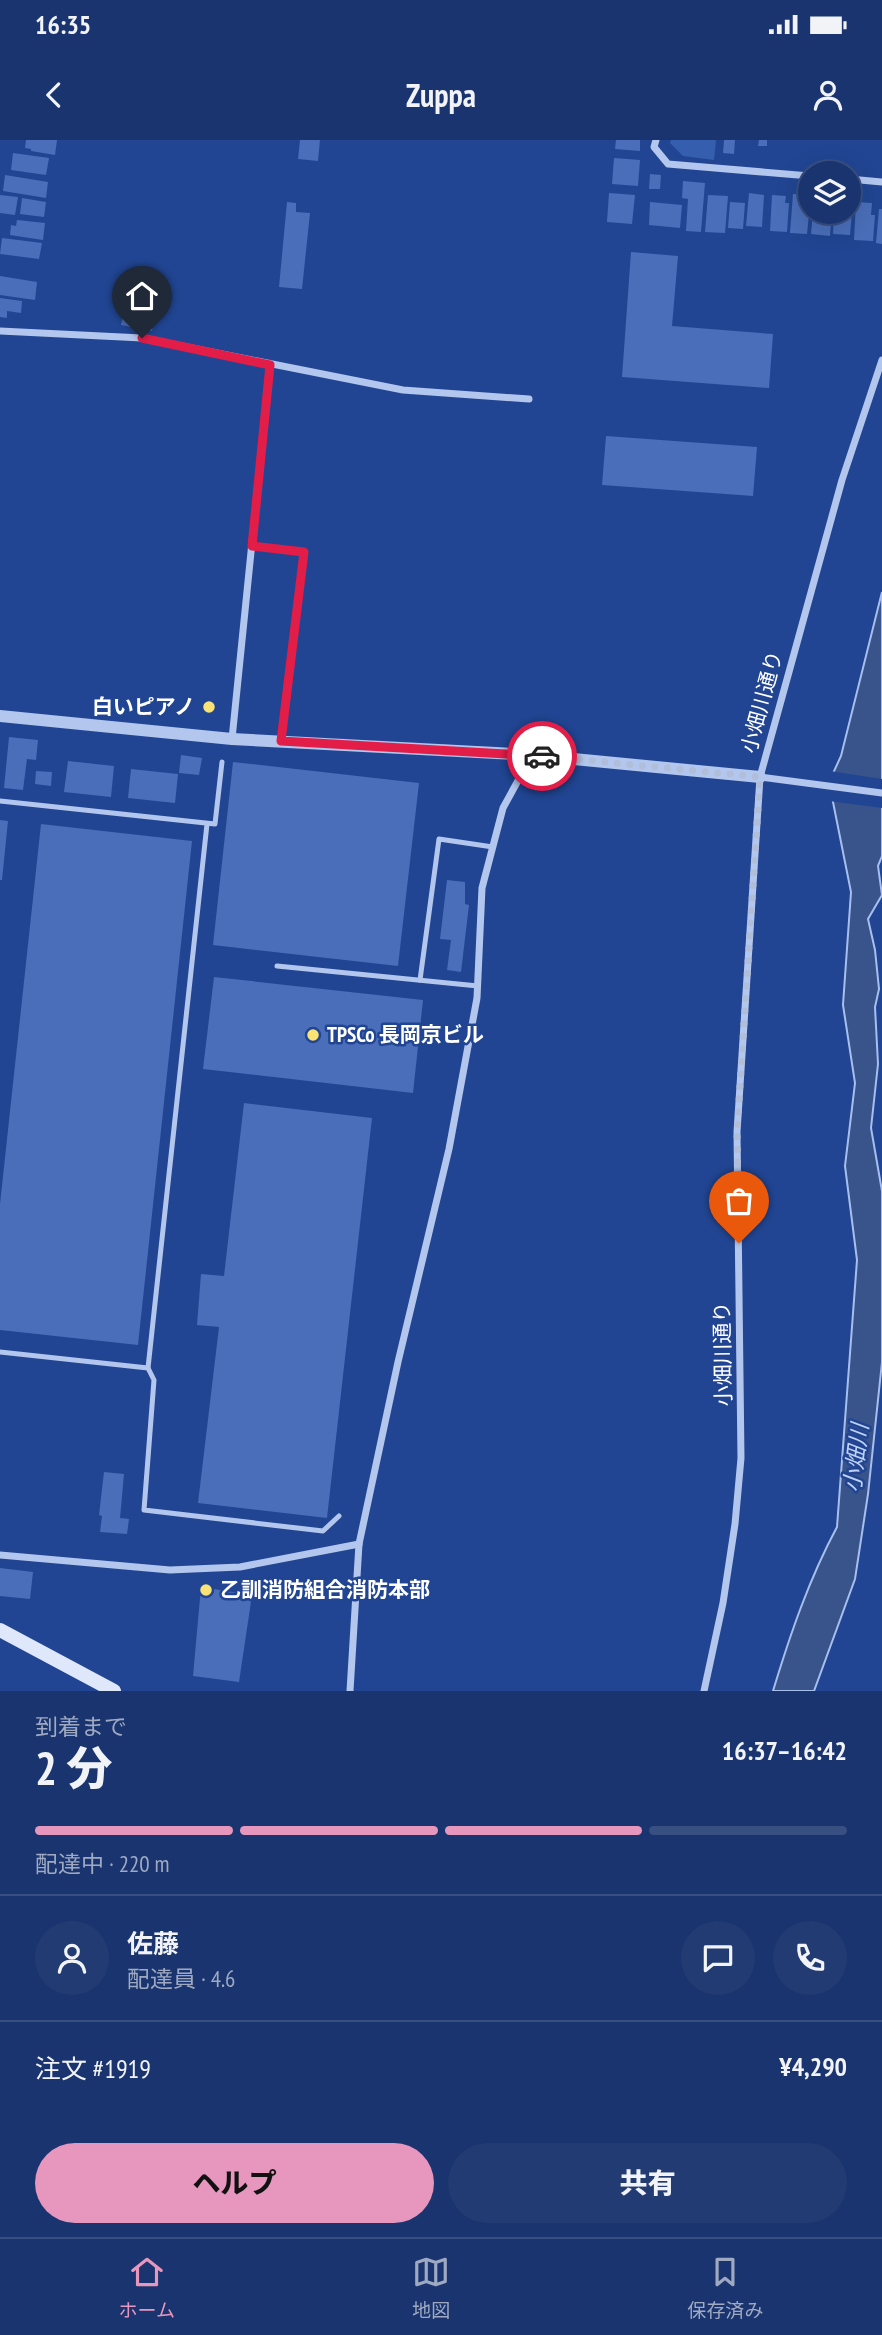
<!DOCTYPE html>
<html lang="ja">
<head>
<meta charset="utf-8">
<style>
  :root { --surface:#19346e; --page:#223c73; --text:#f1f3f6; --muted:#9faac2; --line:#374f81; --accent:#e797bd }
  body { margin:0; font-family:"PT Sans Narrow","Noto Sans JP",sans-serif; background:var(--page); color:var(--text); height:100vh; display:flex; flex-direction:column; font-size:26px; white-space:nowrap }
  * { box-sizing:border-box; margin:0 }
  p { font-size:23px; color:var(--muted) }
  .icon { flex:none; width:38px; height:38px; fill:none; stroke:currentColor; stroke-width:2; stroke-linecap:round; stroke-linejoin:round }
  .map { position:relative; height:1551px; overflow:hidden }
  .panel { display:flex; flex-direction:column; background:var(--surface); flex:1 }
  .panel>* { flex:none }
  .controls { position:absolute; left:798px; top:21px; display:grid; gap:14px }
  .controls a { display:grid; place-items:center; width:63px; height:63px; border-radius:50%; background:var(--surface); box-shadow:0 7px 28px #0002,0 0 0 2px var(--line); font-size:35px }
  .pin { position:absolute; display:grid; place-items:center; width:60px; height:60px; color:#fff; margin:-72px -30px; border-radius:50% 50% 50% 0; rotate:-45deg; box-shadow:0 0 7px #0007 }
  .pin .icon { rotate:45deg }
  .courier { position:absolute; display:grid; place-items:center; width:70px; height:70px; margin:-35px; border:5px solid #e11d48; border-radius:50%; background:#fff; color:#222; box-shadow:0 2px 9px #0007 }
  .summary em { font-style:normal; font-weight:800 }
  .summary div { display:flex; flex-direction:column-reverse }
  .summary { display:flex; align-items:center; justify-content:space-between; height:119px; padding:0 35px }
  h1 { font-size:46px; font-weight:800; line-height:52px }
  .bar { display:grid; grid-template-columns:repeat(4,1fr); gap:10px 7px; align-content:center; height:84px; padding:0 35px }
  .bar i { height:9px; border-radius:5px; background:var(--line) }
  .bar .on { background:var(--accent) }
  .bar p { grid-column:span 4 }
  .line { display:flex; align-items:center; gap:18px; padding:0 35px; border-top:2px solid var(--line) }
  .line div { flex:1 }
  .round { display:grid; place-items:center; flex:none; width:74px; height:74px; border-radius:37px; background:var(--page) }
  .action { display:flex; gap:14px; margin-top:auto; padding:14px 35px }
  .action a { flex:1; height:80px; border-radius:42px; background:var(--accent); color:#111; font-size:28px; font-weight:800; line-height:80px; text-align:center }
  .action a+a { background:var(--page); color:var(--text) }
  .status { display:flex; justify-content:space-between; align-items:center; height:49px; padding:0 35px; background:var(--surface); direction:ltr }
  .status svg { height:19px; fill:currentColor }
  header { display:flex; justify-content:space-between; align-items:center; height:91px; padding:0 35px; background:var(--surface); font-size:32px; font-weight:800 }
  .tabs { display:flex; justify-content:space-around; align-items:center; height:98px; border-top:2px solid var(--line); background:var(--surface); font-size:19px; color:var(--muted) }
  .tabs a { display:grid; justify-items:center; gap:4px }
  .tabs .on { color:var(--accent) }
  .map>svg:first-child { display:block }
  .green { fill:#355eaf }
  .water { fill:#39538b; stroke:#a7bfee; stroke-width:2 }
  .pier { fill:#214592 }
  .building { fill:#4a6eb9 }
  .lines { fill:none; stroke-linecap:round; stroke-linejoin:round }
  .service { stroke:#b3c6ed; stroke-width:5 }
  .minor { stroke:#b3c6ed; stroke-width:7 }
  .tertiary { stroke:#b3c6ed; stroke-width:12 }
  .secondary { stroke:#dfe7fa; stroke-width:14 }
  .done { stroke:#b1bed9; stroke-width:7; stroke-dasharray:0 12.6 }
  .route { stroke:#e11d48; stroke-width:9 }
  .poi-dot { fill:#fae374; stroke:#214592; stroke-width:2.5 }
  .labels { text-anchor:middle; stroke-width:5; stroke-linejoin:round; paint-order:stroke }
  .street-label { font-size:21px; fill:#fff; stroke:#214592 }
  .poi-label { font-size:21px; font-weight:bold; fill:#fff; stroke:#214592; text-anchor:start }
  .water-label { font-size:23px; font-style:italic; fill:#bfd1f4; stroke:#214592 }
</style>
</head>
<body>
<div class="status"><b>16:35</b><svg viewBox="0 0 49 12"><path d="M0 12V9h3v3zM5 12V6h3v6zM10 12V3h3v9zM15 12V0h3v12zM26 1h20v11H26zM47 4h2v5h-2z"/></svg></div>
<header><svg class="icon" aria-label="back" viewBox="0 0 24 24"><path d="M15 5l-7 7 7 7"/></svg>Zuppa<svg class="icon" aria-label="person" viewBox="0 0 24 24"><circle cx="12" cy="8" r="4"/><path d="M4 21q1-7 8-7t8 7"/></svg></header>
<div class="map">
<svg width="882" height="1551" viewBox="0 0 882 1551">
  <rect width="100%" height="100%" fill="#214592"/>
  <path class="green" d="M671 0H716L714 20 683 16 670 3Z"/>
  <path class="water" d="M882 452V716L878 726 882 755 868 779 875 810 879 849 875 867 878 924 871 988 882 1051V1222L868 1354 855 1439 814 1551H773C790 1495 809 1439 837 1387L857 1120 845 1026 855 943 843 865 851 752 829 642 841 616Z"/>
  <path class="pier" d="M830 631 882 639V668L829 661 825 642Z"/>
  <g class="building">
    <path d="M26 0H57L55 15 31 11V9L25 8Z"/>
    <path d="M300 0H320L318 21 298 19Z"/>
    <path d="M616 0H640V11L615 9Z"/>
    <path d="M724 0H735L734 14 723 13Z"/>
    <path d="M759 0H767V6H758Z"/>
    <path d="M13 13 49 18 46 35 11 30Z"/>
    <path d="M614 18 640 20 638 46 612 44Z"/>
    <path d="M650 34 661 35 660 49H649Z"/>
    <path d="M5 35 48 42 46 58 3 51Z"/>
    <path d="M683 41 705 43 701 92 686 91 688 59 682 58Z"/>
    <path d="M609 53 635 55 632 84 607 82Z"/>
    <path d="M749 53 764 55 762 87 746 86Z"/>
    <path d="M793 54 807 55 806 64H810L807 94 790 93Z"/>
    <path d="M0 55 18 57 15 75 0 73Z"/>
    <path d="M708 55 728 56 725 93 705 92Z"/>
    <path d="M772 55 786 56 785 63H789L787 92 770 91Z"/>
    <path d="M22 58 46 62 44 77 20 74Z"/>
    <path d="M849 59 853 60 850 95 833 94 834 72H849Z"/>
    <path d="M287 62 296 63V72L310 73 302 149 279 147Z"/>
    <path d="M650 62 682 65 680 88 649 85Z"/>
    <path d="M730 62 745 63 743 89 728 88Z"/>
    <path d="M856 62 872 63 871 75H875L873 101 854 100Z"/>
    <path d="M879 69H882V104L876 103Z"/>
    <path d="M813 72H832L830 96 811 94Z"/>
    <path d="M17 80 45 83 43 100 10 95 11 85 16 86Z"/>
    <path d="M2 98 42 103 39 119 0 114Z"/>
    <path d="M631 112 678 116 672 186 773 194 769 248 622 237Z"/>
    <path d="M0 136 37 142 35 160 0 155Z"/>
    <path d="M0 158 22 161 21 173 7 171V178L0 177Z"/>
    <path d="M138 161 153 164 152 172 155 173 152 191 121 185 125 167 136 169Z"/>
    <path d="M606 296 757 307 753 356 602 345Z"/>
    <path d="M9 597 38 600 36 620 27 619 23 650 4 648Z"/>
    <path d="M181 615 202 618 199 635 179 633Z"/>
    <path d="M68 621 114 626 111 657 64 652Z"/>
    <path d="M233 622 419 643 398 826 213 805Z"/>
    <path d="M131 629 178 634 175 663 128 658Z"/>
    <path d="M36 631 52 632 51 646 35 644Z"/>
    <path d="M0 680 8 681 2 740H0Z"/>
    <path d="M41 684 192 701 138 1205 0 1190V1064Z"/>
    <path d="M447 740 465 742V764L469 765 461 832 447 830 451 800 440 799Z"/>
    <path d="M214 837 423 860 413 953 203 929Z"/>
    <path d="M244 963 372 978 327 1378 198 1363 219 1187 197 1185 201 1134 224 1136Z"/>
    <path d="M104 1332 124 1334 120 1378 129 1379 127 1394 100 1392 102 1376 99 1375Z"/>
    <path d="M0 1428 33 1432 30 1459 0 1456Z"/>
    <path d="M201 1447 252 1455 239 1542 193 1536Z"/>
  </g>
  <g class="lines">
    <g class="service">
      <path d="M0 661 215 684 222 622"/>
      <path d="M277 826 478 846"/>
      <path d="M420 840 439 699 493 707"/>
      <path d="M0 1212 148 1228 207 684"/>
      <path d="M148 1228 154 1240 144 1370 323 1391 339 1376"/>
    </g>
    <g class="minor">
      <path d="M656 0 654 7 668 24 810 36"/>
      <path d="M849 39 882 42"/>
      <path d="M0 191 142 198 403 250 529 259"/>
      <path d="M252 406 304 412 281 601"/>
      <path d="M232 599 270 225"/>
      <path d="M760 637 882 653"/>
      <path d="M0 1415 170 1430 240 1427 359 1404"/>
      <path d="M350 1551 359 1404 398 1222 449 1009 477 858 482 748 503 668 532 615"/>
      <path d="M704 1551 723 1463 735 1384 741 1318 737 992 760 637 842 340 882 220"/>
    </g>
    <path class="tertiary" d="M0 576 232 599 532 615 760 637"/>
    <path class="secondary" d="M0 1490 114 1551"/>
  </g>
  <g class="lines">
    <path class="done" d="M542 616 760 637 737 992 739 1103"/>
    <path class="route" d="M142 198 270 225 252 406 304 412 281 601 542 616"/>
  </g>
  <g class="poi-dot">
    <circle cx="209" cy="567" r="7"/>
    <circle cx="313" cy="895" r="7"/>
    <circle cx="206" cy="1450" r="7"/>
  </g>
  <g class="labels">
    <g class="street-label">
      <text transform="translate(762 562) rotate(-75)" y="7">小畑川通り</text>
      <text transform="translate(723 1214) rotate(-91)" y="7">小畑川通り</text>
    </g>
    <g class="poi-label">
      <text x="195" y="574" text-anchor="end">白いピアノ</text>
      <text x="327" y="902">TPSCo 長岡京ビル</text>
      <text x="220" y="1457">乙訓消防組合消防本部</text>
    </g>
    <g class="water-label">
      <text transform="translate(856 1318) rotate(-83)" y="8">小畑川</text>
    </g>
  </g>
</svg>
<div class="controls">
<a><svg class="icon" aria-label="layers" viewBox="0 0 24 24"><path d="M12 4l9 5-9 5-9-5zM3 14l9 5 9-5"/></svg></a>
</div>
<div class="pin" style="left:739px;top:1103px;background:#ea580c"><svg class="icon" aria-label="bag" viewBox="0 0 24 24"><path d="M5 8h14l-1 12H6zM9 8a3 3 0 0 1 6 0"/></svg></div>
<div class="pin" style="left:142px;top:198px;background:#1f2937"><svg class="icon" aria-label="home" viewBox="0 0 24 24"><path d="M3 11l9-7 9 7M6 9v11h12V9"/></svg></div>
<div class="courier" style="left:542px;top:616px"><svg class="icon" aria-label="car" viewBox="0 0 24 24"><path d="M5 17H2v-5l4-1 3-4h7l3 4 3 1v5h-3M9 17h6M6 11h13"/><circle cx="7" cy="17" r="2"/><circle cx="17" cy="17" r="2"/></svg></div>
</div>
<section class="panel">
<div class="summary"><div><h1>2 分</h1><p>到着まで</p></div><em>16:37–16:42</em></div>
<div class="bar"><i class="on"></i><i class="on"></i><i class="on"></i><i></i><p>配達中 · 220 m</p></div>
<div class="line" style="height:126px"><a class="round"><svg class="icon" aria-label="person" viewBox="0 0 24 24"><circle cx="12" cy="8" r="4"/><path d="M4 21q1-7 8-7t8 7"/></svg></a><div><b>佐藤</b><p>配達員 · 4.6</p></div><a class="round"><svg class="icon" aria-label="chat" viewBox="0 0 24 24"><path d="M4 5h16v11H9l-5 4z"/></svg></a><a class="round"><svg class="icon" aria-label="phone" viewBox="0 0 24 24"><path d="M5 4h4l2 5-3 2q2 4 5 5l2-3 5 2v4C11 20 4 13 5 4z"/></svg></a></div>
<div class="line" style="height:91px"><div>注文 #1919</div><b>¥4,290</b></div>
<div class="action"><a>ヘルプ</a><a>共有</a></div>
</section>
<nav class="tabs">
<a class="on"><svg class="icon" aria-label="home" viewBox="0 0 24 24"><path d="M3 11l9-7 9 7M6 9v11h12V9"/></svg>ホーム</a>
<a><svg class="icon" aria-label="map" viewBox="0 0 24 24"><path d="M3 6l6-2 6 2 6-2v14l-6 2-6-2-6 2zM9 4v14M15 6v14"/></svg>地図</a>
<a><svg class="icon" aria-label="saved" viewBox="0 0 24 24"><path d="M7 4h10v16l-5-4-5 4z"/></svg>保存済み</a>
</nav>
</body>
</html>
